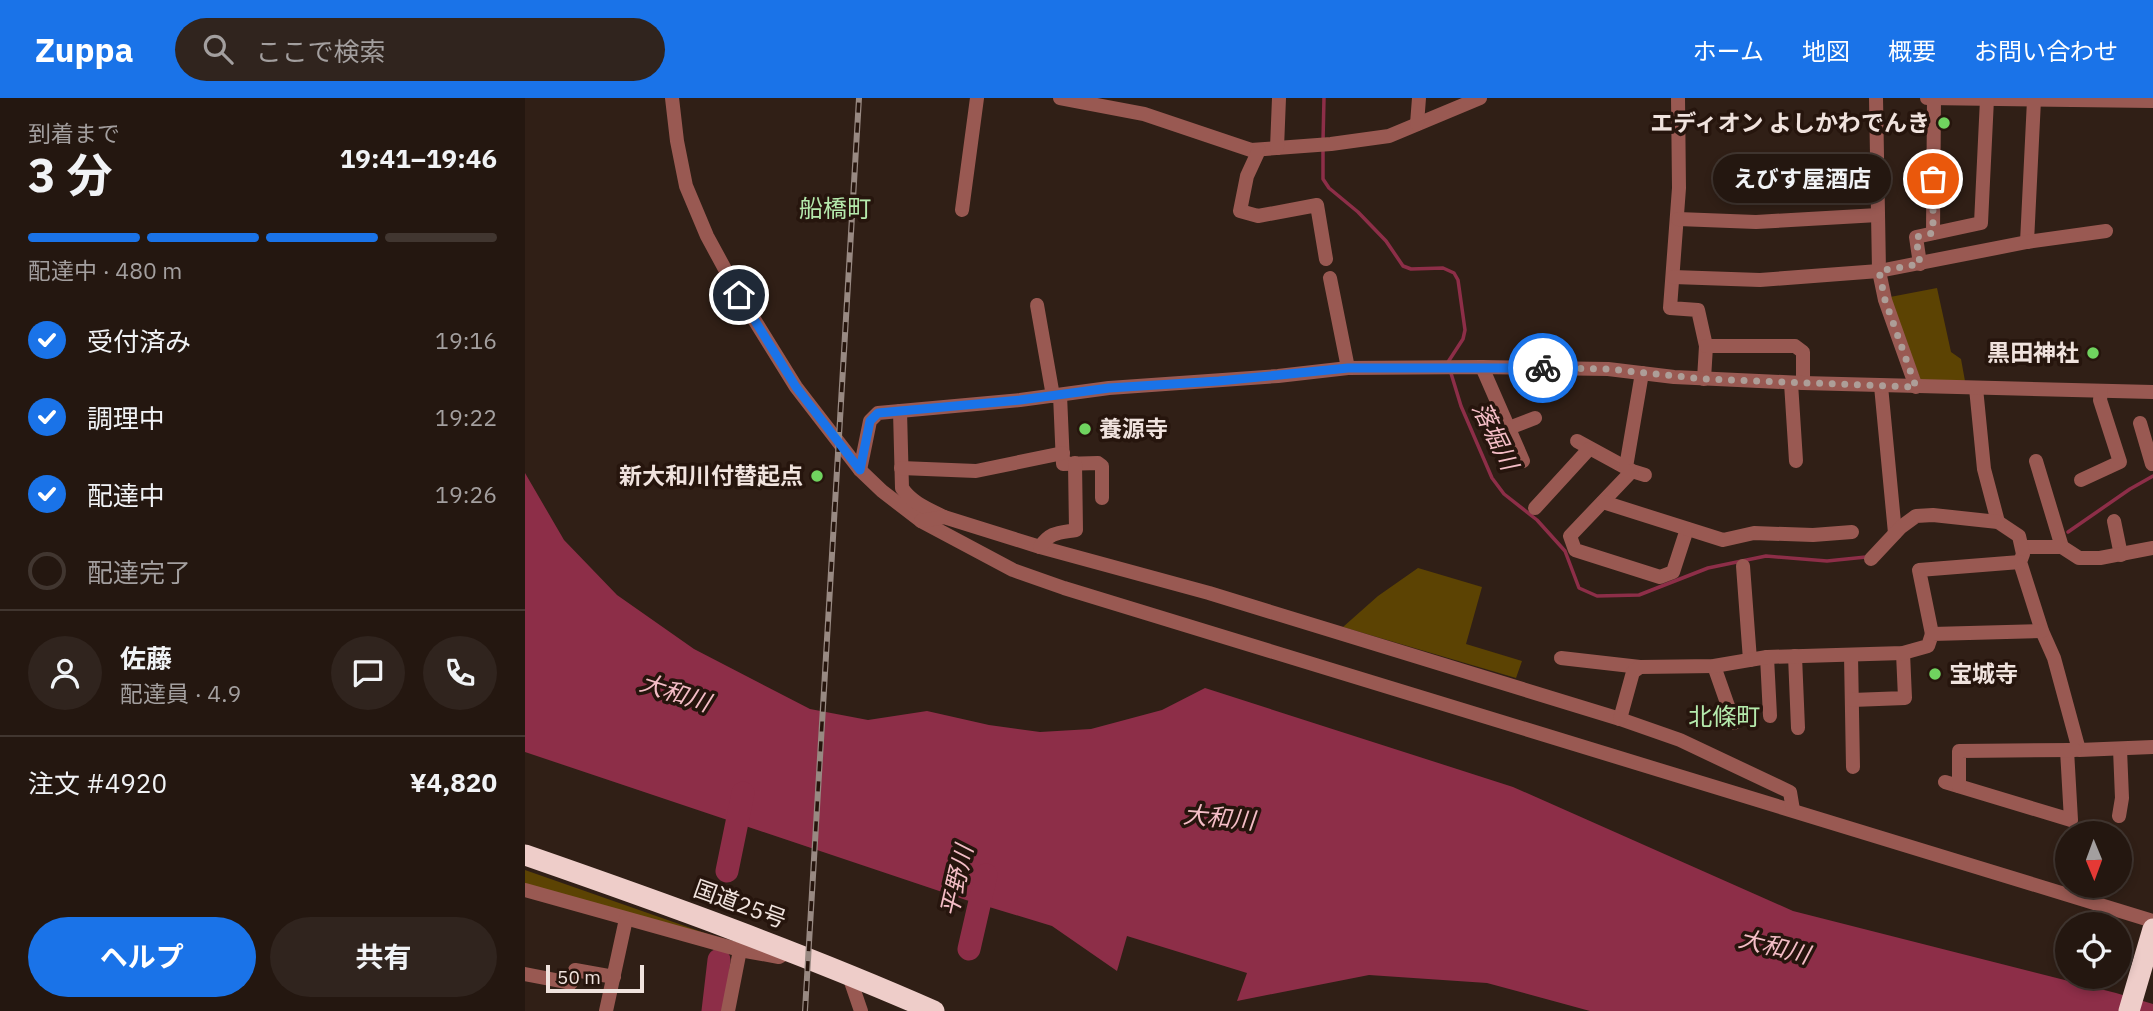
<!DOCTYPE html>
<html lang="ja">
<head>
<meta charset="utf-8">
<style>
  :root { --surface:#241710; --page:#30241e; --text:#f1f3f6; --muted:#a39f9f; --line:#413630; --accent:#1a73e8 }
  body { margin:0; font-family:"IBM Plex Sans","Noto Sans JP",sans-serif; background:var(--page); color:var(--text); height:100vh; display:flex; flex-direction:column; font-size:26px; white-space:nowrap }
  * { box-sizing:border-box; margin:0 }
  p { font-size:23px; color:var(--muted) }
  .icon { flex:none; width:38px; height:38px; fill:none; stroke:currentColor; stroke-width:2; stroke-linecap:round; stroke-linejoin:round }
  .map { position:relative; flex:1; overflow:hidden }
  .drawer { display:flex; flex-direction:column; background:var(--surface); width:525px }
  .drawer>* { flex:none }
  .needle { width:46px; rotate:179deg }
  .buttons { position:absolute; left:1530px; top:723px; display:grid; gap:14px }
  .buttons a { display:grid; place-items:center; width:77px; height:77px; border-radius:50%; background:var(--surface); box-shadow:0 4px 10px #0003,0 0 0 2px var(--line); font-size:35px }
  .scale { position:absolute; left:21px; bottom:18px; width:98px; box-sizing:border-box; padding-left:7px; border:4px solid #f0e3de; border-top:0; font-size:19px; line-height:24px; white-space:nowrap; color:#f0e3de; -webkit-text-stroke:5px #26150d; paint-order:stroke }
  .pin { position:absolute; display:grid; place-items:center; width:60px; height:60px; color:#fff; margin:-30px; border:4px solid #fff; border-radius:50%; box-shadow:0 2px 7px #0007 }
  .courier { position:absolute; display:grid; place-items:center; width:70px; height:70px; margin:-35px; border:5px solid #1a73e8; border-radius:50%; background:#fff; color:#222; box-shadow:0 2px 9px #0007 }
  .bubble { position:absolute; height:49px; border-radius:24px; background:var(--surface); box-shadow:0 4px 10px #0003,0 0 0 2px var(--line); font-size:23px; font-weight:700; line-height:49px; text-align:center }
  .overview em { font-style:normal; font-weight:700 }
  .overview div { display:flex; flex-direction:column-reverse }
  .overview { display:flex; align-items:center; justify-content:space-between; height:119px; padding:0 28px }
  h1 { font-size:46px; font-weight:700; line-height:52px }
  .bar { display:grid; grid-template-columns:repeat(4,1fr); gap:10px 7px; align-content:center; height:84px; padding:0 28px }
  .bar i { height:9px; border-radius:5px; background:var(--line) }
  .bar .active { background:var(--accent) }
  .bar p { grid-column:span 4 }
  .line { display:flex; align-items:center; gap:18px; padding:0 28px; border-top:2px solid var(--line) }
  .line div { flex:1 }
  .round { display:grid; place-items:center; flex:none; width:74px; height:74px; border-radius:37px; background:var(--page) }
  ol { padding:0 28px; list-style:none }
  li { display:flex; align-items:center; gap:21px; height:77px }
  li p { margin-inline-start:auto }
  li .icon { padding:7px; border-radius:50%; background:var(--accent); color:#fff; stroke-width:4 }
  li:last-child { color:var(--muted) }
  li i { width:38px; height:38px; border:4px solid var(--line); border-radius:50% }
  .action { display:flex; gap:14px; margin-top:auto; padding:14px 28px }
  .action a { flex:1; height:80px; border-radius:42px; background:var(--accent); color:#fff; font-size:28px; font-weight:700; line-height:80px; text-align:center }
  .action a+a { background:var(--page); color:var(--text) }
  header { display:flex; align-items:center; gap:42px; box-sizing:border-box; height:98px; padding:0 35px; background:var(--accent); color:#fff }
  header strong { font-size:33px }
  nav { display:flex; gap:38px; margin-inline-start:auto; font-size:24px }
  .search { width:490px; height:63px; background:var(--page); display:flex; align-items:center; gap:18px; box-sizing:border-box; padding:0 24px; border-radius:38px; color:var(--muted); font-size:26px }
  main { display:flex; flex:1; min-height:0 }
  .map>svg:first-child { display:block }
  .green { fill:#5c4303 }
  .water { fill:#8d2e48 }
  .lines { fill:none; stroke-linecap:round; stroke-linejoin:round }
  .stream { stroke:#8d2e48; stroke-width:3.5 }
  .river { stroke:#8d2e48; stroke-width:23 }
  .minor { stroke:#995952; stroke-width:14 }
  .highway { stroke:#eecdc9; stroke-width:21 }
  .rail-casing { stroke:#988982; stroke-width:6 }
  .rail { stroke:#26150d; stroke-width:3.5; stroke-dasharray:10; stroke-linecap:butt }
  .done { stroke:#ad9e98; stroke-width:7; stroke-dasharray:0 12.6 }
  .route { stroke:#1a73e8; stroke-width:9 }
  .poi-dot { fill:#70d35f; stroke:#26150d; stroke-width:2.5 }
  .labels { text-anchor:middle; stroke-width:7; stroke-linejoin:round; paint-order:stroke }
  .poi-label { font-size:23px; font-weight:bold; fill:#f0e3de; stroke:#26150d; text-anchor:end }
  .street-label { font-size:23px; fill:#f0e3de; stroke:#26150d }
  .neighbourhood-label { font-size:24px; fill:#b5eaac; stroke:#26150d }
  .water-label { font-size:24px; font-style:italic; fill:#f4bdc6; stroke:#26150d }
</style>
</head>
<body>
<header>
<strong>Zuppa</strong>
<div class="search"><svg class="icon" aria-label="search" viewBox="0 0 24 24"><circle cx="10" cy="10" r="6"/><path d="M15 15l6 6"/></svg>ここで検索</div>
<nav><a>ホーム</a><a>地図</a><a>概要</a><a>お問い合わせ</a></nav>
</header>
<main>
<section class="drawer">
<div class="overview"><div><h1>3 分</h1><p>到着まで</p></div><em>19:41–19:46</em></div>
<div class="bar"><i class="active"></i><i class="active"></i><i class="active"></i><i></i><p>配達中 · 480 m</p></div>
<ol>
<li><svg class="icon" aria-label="check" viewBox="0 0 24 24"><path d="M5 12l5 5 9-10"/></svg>受付済み<p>19:16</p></li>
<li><svg class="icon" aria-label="check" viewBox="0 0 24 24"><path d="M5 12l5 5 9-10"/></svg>調理中<p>19:22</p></li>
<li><svg class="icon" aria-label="check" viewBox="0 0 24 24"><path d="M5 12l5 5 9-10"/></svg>配達中<p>19:26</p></li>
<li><i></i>配達完了</li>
</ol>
<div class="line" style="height:126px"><a class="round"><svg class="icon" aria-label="person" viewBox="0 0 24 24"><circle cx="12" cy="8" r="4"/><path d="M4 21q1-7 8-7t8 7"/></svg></a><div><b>佐藤</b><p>配達員 · 4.9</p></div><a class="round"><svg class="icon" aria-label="chat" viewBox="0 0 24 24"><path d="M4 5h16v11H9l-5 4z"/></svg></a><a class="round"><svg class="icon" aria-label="phone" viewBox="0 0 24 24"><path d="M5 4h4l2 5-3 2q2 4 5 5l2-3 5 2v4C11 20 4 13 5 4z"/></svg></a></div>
<div class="line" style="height:91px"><div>注文 #4920</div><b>¥4,820</b></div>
<div class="action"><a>ヘルプ</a><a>共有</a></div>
</section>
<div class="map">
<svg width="1628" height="913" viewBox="0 0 1628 913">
  <rect width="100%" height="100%" fill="#301f16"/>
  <g class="green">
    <path d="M1412 190 1426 254 1436 261 1440 283H1396L1365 199Z"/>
    <path d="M893 470 957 489 941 546 997 563 991 580 818 529 853 498Z"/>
    <path d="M0 772 214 847 0 786Z"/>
  </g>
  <path class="water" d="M0 375 39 442 92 497 169 551 285 611 343 622 402 613 464 627 515 634 566 631 637 612 680 590 988 689 1268 813 1591 895 1628 906V913H1065L962 885 844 877 712 903 722 875 602 838 592 873 527 828 441 802 0 654Z"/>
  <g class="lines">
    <g class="stream">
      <path d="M798 43 799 0"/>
      <path d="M798 51V81L804 90 833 114 861 143 878 168 886 171 918 170 929 175 933 182 940 232 938 241 923 264"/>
      <path d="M925 272 936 308 967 380 979 396 1012 422 1040 453 1054 490 1072 498 1114 497 1183 470 1241 458 1302 463 1341 459"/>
      <path d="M1543 434 1605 391 1628 378"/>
    </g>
    <g class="river">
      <path d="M202 773 218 695"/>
      <path d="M444 851 461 777"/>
      <path d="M188 913 194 862"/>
    </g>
    <g class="minor">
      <path d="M147 0 152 43 161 88 182 138 214 197 271 289 335 372 357 393 396 423 488 472 539 490 1628 823"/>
      <path d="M535 0 619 16 726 52 806 46 864 38 955 0"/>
      <path d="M1153 0 1154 90 1145 210 1173 212 1181 248 1179 281"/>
      <path d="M1351 0 1354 173 1360 202 1391 289"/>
      <path d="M1402 0 1628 3"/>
      <path d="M892 26 894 0"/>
      <path d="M752 50 754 0"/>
      <path d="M734 52 722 78 715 113 733 118 792 107 801 161"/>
      <path d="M437 112 452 0"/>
      <path d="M1153 121 1231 124 1353 117"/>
      <path d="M1408 135 1409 0"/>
      <path d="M1502 144 1509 2"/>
      <path d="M1395 166 1391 139 1456 125 1462 1"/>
      <path d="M1148 179 1235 182 1354 173 1502 144 1581 133"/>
      <path d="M805 180 823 270"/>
      <path d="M512 207 528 298"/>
      <path d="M1181 248H1270L1278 254V285"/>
      <path d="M957 269 998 363"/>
      <path d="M1266 285 1271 363"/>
      <path d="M1356 288 1370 435"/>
      <path d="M1451 290 1459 371 1473 424"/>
      <path d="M535 297 538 366 573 365 577 368V400"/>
      <path d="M375 313 377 390C387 405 403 411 419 419"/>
      <path d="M1615 325 1627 366"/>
      <path d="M984 330 1010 320"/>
      <path d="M1052 343 1107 373 1120 377"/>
      <path d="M1511 363 1537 449"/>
      <path d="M1101 369 1117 275"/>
      <path d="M376 370 451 373 538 355"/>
      <path d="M335 372 345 323 353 315 495 302 584 290 753 278 823 270 957 269 1083 271 1149 279 1278 285 1628 294"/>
      <path d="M1107 373 1045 438 1050 452 1135 479 1148 474 1162 431"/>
      <path d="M1556 382 1595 364 1575 302 1576 293"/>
      <path d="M1078 404 1198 442 1229 435 1288 437 1327 434"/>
      <path d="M1010 410 1064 351"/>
      <path d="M396 423 419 419 515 449 684 495 1095 621 1155 642 1265 694 1268 712"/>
      <path d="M1589 423 1596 457"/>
      <path d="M515 449C525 434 533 435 551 432L550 365"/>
      <path d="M1497 449H1537L1554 460H1575L1628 450"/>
      <path d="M1346 461 1376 429 1391 418 1408 417 1473 424 1494 438 1498 456 1495 464 1517 533 1529 560 1554 652 1628 649"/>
      <path d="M1218 468 1225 562"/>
      <path d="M1407 536 1394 472 1495 464"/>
      <path d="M1326 557 1328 669"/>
      <path d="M1270 558 1273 630"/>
      <path d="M1242 559 1245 618"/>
      <path d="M1036 560 1115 569"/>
      <path d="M1189 568 1209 625"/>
      <path d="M1327 602 1380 600 1378 555"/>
      <path d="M1095 621 1108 574 1115 569 1189 568 1242 559 1378 555 1403 548 1407 536 1517 533"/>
      <path d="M1420 684 1546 722 1542 652"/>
      <path d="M1434 688V653L1550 652"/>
      <path d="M1594 718 1597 700 1595 651"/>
      <path d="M0 792 215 852 254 859 264 853"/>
      <path d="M323 875 336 913"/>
      <path d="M0 876 46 885 50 872 89 879"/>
      <path d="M81 913 101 821"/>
      <path d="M203 913 215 852"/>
    </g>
    <g class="highway">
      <path d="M0 757C138 805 275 854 409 913"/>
      <path d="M1604 913 1628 831"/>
    </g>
    <defs>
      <path id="rail" d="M280 913 334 0"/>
    </defs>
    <use href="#rail" class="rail-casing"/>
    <use href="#rail" class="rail"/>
  </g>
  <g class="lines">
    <path class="done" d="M1018 270 1083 271 1179 281 1391 289 1360 202 1354 173 1395 166 1391 139 1408 135V81"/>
    <path class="route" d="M214 197 271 289 335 372 345 323 353 315 495 302 584 290 694 283 823 270H1018"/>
  </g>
  <g class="poi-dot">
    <circle cx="1419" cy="25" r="7"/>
    <circle cx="1568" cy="255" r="7"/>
    <circle cx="560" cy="331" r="7"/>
    <circle cx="292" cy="378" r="7"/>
    <circle cx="1410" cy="576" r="7"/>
  </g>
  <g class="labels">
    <g class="poi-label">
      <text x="1405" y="33">エディオン よしかわでんき</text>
      <text x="1554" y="263">黒田神社</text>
      <text x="574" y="339" text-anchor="start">養源寺</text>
      <text x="278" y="386">新大和川付替起点</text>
      <text x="1424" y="584" text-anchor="start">宝城寺</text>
    </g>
    <g class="street-label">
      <text transform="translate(215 806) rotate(20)" y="8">国道25号</text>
    </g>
    <g class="neighbourhood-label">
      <text x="310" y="119">船橋町</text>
      <text x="1199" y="627">北條町</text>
    </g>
    <g class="water-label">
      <text transform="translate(970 338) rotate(64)" y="8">落堀川</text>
      <text transform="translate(150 595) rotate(18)" y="8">大和川</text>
      <text transform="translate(694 720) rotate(5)" y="8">大和川</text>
      <text transform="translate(432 783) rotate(-77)" y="8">平野川</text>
      <text transform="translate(1249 849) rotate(14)" y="8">大和川</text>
    </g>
  </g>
</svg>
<div class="buttons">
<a><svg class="needle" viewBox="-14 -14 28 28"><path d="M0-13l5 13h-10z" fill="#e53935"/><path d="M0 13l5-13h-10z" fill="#a39f9f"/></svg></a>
<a><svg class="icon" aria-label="locate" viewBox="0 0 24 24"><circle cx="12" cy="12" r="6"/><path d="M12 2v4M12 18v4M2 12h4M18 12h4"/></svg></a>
</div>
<div class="scale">50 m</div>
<div class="pin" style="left:1408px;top:81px;background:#ea580c"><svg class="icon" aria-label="bag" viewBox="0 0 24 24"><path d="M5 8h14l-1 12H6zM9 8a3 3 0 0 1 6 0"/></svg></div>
<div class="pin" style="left:214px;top:197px;background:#1f2937"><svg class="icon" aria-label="home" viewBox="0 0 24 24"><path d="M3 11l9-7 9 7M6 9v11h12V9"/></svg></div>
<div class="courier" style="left:1018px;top:270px"><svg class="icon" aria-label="bike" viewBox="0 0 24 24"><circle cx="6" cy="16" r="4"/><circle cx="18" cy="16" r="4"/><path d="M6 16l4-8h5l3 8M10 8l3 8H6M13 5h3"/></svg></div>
<div class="bubble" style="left:1188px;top:56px;width:178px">えびす屋酒店</div>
</div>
</main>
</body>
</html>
